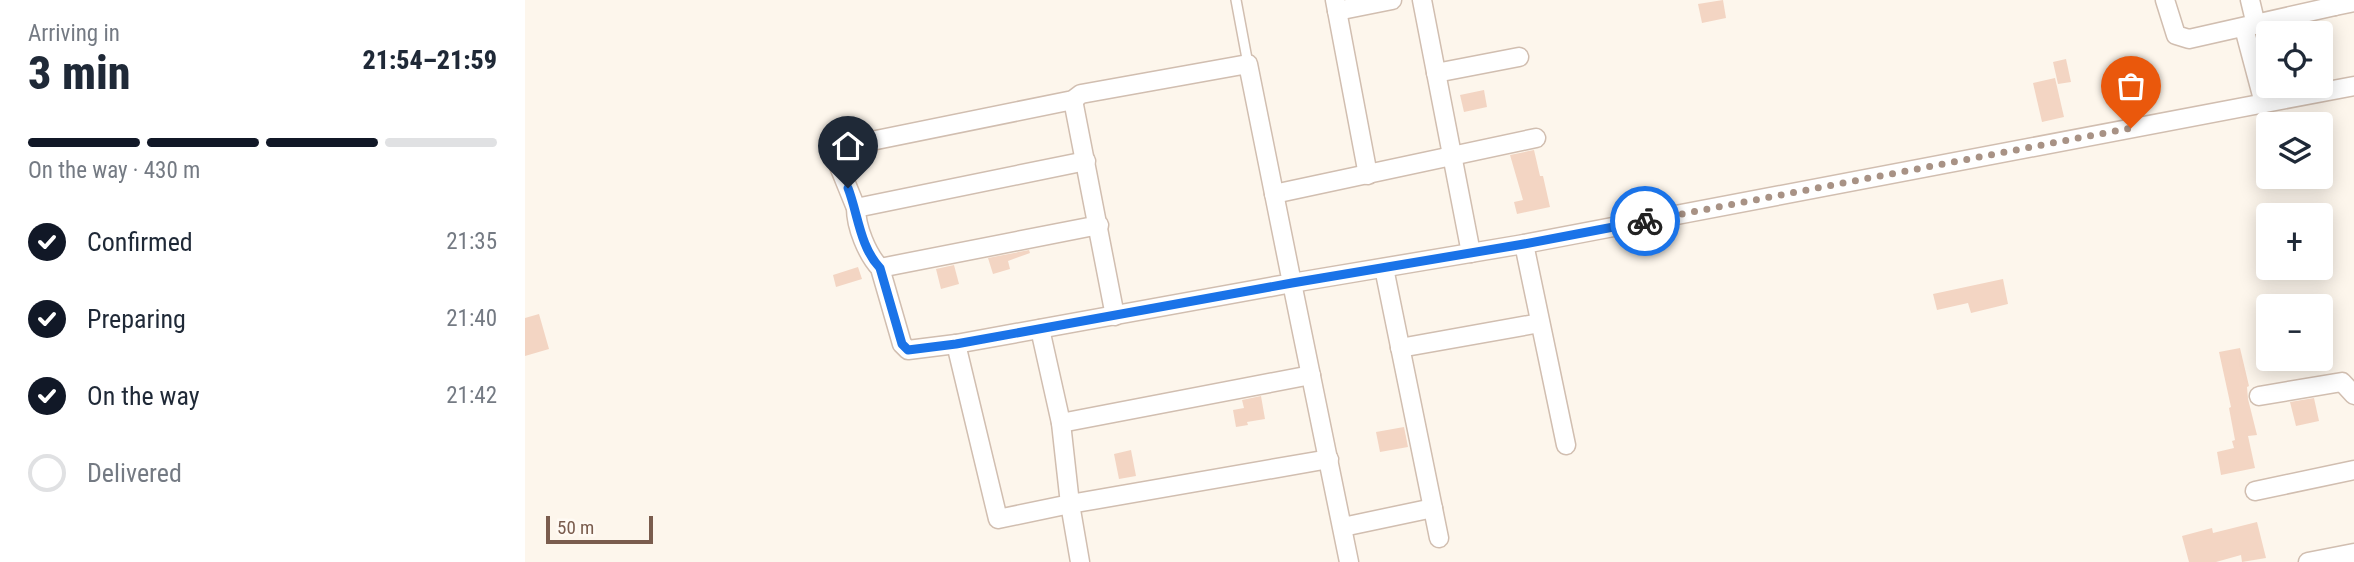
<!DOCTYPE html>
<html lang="en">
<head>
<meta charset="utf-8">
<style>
  :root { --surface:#fff; --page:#f6f6f7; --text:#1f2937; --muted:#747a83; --line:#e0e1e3; --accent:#111827 }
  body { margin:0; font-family:"Roboto Condensed",sans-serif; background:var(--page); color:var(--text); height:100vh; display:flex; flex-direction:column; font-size:26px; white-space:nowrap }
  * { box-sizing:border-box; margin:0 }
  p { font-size:23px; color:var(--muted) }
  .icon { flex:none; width:38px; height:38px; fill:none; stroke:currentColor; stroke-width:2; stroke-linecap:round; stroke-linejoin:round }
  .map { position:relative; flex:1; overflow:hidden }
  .details { display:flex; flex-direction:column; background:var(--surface); width:525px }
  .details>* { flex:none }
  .tools { position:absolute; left:1731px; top:21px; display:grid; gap:14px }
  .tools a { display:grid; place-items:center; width:77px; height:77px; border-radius:7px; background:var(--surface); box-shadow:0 4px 18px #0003; font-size:35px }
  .scale { position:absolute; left:21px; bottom:18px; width:107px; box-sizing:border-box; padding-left:7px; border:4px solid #7a5c4d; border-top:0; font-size:19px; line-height:24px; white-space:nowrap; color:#7a5c4d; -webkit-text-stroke:5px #fffaf3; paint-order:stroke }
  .pin { position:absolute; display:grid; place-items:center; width:60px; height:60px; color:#fff; margin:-72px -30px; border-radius:50% 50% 50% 0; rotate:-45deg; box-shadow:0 0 7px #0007 }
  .pin .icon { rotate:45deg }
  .courier { position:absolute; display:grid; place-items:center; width:70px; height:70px; margin:-35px; border:5px solid #1a73e8; border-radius:50%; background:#fff; color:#222; box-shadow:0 2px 9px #0007 }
  .overview em { font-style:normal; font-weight:800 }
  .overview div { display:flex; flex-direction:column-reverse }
  .overview { display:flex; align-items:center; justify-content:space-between; height:119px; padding:0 28px }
  h1 { font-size:46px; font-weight:800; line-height:52px }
  .bar { display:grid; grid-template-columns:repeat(4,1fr); gap:10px 7px; align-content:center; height:84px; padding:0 28px }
  .bar i { height:9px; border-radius:5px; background:var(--line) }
  .bar .selected { background:var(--accent) }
  .bar p { grid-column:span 4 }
  ol { padding:0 28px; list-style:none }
  li { display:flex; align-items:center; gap:21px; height:77px }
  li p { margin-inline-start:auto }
  li .icon { padding:7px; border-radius:50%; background:var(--accent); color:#fff; stroke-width:4 }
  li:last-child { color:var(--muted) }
  li i { width:38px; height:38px; border:4px solid var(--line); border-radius:50% }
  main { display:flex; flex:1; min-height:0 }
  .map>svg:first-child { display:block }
  .building { fill:#f3d5c3 }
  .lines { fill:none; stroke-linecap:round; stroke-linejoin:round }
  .service-casing { stroke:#d1beb0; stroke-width:12 }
  .minor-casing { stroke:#d1beb0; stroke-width:21 }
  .service { stroke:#fff; stroke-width:9 }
  .minor { stroke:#fff; stroke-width:18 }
  .done { stroke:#a89285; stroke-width:7; stroke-dasharray:0 12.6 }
  .route { stroke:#1a73e8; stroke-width:9 }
</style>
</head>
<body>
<main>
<section class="details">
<div class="overview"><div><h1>3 min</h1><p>Arriving in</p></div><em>21:54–21:59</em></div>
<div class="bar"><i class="selected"></i><i class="selected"></i><i class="selected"></i><i></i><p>On the way · 430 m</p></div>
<ol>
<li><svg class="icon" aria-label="check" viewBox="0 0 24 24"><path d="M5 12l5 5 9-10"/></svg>Confirmed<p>21:35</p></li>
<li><svg class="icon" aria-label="check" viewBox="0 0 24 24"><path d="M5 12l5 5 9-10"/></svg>Preparing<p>21:40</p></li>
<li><svg class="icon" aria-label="check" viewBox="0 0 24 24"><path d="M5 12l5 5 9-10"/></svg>On the way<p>21:42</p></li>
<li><i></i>Delivered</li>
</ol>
</section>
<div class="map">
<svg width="1829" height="562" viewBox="0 0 1829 562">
  <rect width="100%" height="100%" fill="#fdf6ec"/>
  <g class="building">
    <path d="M1198 0 1201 18 1177 23 1173 4Z"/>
    <path d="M1541 59 1546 82 1533 84 1528 62Z"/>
    <path d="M1530 78 1539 117 1517 122 1508 83Z"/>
    <path d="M959 90 962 107 939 112 935 95Z"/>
    <path d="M1009 150 1015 176H1018L1025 207 992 214 989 202 998 200 985 155Z"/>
    <path d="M504 250 505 253 483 261 485 269 468 274 463 258Z"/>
    <path d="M429 265 434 284 416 289 411 269Z"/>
    <path d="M333 267 337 279 311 287 308 275Z"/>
    <path d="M1478 279 1483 304 1446 313 1443 303 1412 310 1408 294Z"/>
    <path d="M14 314 24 349 0 356V318Z"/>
    <path d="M1715 348 1724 386 1722 387 1723 399 1732 435 1723 436 1730 468 1696 475 1692 452 1709 448 1707 441 1710 440 1704 408 1706 407 1694 352Z"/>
    <path d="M736 396 740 419 722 422 723 425 711 427 708 410 719 408 717 400Z"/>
    <path d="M1789 398 1794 421 1771 426 1765 402Z"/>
    <path d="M879 427 883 447 855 452 851 432Z"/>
    <path d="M606 450 611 476 594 479 589 454Z"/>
    <path d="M1732 522 1741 558 1717 562 1716 555 1691 562H1664L1657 536 1687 528 1688 533Z"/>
  </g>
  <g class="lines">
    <defs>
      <path id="service" d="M711 0 723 64"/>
      <g id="minor">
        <path d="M810 0 843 175"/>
        <path d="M897 0 946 253"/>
        <path d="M1640 0 1651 35 1664 39 1810 6"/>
        <path d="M1725 0 1731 25"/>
        <path d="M1808 0 1810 6 1829 2"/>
        <path d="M812 11 867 0"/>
        <path d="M1719 28 1739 103"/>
        <path d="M911 73 994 57"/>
        <path d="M548 100 590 316"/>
        <path d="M749 194 1011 138"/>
        <path d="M331 208 561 161"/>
        <path d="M999 244 1041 445"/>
        <path d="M355 268 574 225"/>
        <path d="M859 268 914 538"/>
        <path d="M515 329 536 423 545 504 555 562"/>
        <path d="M431 344 473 519 545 504 804 459"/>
        <path d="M875 348 1015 323"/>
        <path d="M1734 396 1817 382 1829 395"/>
        <path d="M536 423 786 375"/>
        <path d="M1730 491 1829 470"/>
        <path d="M818 527 908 508"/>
        <path d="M824 562 767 283 431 344 383 350 377 344 355 268C342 254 331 227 331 208L307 149 548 100 556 94 723 64 767 283 999 244 1829 86"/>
        <path d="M1783 562 1829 553"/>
      </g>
    </defs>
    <use href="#service" class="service-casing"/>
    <use href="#minor" class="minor-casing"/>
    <use href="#service" class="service"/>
    <use href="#minor" class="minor"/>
  </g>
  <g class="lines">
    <path class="done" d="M1120 221 1606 128"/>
    <path class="route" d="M323 188C333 214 335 247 355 268L377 344 383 350 431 344 767 283 999 244 1120 221"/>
  </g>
</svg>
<div class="tools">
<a><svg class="icon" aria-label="locate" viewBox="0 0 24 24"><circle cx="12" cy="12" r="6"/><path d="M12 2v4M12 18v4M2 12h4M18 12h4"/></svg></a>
<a><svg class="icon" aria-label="layers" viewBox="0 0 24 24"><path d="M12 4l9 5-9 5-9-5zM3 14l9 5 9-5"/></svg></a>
<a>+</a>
<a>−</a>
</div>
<div class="scale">50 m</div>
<div class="pin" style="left:1606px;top:128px;background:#ea580c"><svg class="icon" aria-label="bag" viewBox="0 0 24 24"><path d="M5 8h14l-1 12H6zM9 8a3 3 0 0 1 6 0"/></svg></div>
<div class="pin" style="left:323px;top:188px;background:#1f2937"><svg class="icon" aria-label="home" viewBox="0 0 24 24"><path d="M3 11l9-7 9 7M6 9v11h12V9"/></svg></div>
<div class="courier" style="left:1120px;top:221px"><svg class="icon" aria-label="bike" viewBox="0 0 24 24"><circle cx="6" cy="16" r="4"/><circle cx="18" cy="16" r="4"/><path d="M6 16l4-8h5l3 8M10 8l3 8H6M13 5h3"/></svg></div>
</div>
</main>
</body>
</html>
